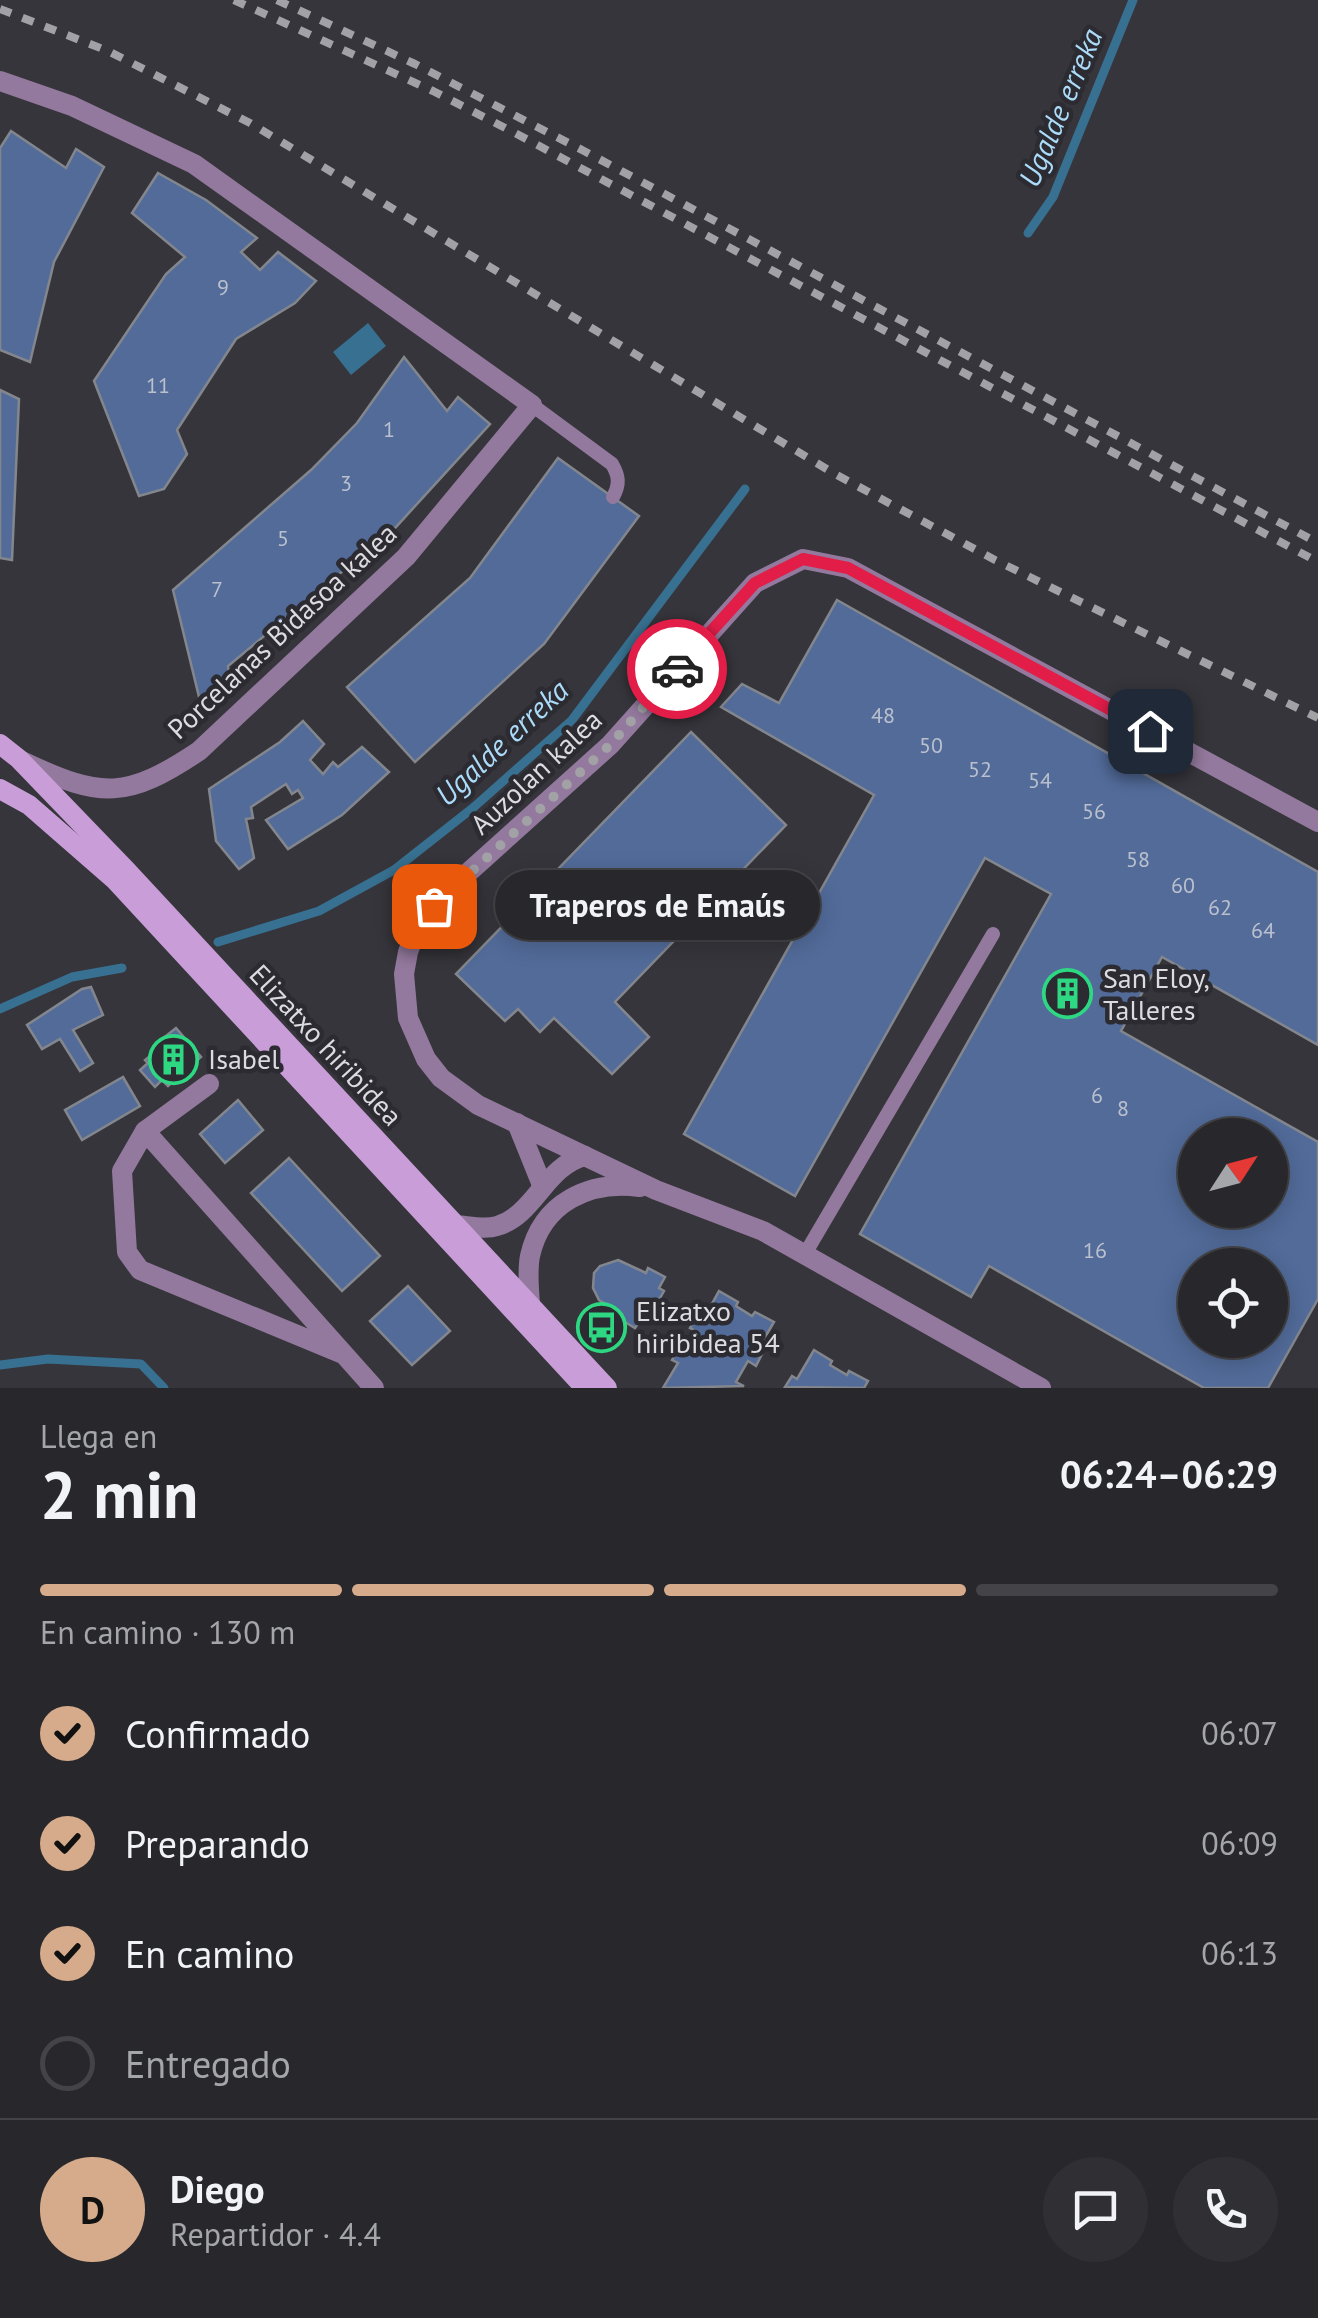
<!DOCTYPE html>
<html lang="es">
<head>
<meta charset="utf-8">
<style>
  :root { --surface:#28282c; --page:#303034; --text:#f1f3f6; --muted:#a5a6a9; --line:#444448; --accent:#d6ab8b }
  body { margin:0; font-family:"PT Sans",sans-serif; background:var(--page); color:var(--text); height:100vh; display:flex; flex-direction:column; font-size:38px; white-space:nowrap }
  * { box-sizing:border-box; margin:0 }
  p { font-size:32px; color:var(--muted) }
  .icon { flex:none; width:55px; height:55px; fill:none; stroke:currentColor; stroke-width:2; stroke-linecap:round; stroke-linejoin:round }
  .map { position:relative; height:1388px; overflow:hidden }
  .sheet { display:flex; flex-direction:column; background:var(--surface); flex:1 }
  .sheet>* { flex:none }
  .needle { width:65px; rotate:54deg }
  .fabs { position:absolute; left:1178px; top:1118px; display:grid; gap:20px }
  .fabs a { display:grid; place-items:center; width:110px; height:110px; border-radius:50%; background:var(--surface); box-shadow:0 5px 25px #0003,0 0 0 2px var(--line); font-size:50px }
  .pin { position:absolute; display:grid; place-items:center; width:85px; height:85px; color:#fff; margin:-42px; border-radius:20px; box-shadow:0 5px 15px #0006 }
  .courier { position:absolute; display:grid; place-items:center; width:100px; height:100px; margin:-50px; border:8px solid #e11d48; border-radius:50%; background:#fff; color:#222; box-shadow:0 2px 12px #0007 }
  .bubble { position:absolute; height:70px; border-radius:35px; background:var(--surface); box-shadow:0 5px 25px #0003,0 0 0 2px var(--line); font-size:32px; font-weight:700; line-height:70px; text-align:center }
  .summary em { font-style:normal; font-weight:700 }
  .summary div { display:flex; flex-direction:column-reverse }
  .summary { display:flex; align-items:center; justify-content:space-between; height:170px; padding:0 40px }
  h1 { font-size:65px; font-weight:700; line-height:75px }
  .bar { display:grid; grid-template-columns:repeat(4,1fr); gap:15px 10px; align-content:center; height:120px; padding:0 40px }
  .bar i { height:12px; border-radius:8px; background:var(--line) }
  .bar .current { background:var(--accent) }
  .bar p { grid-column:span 4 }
  .line { display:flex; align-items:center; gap:25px; padding:0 40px; border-top:2px solid var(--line) }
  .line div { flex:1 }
  .round { display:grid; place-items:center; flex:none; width:105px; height:105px; border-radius:52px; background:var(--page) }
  ol { padding:0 40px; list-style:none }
  li { display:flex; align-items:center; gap:30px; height:110px }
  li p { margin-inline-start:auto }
  li .icon { padding:10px; border-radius:50%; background:var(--accent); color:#111; stroke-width:4 }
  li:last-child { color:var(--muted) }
  li i { width:55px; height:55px; border:5px solid var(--line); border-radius:50% }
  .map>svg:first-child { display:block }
  .water { fill:#377090 }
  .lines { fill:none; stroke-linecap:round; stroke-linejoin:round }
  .stream { stroke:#377090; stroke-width:9 }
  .building { fill:#526b99; stroke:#83878d; stroke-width:2.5; fill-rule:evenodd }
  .service { stroke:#93799d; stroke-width:14 }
  .minor { stroke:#93799d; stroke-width:20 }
  .secondary { stroke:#c89dd8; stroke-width:20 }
  .rail { stroke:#a2a1a6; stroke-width:8; stroke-dasharray:12 12; stroke-linecap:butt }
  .done { stroke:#a2a2a6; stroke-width:10; stroke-dasharray:0 18 }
  .route { stroke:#e11d48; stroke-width:12 }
  .labels { text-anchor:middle; stroke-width:9; stroke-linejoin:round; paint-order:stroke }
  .number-label { font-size:22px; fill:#bac0ce }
  .street-label { font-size:28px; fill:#dcdce0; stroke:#2b2b31 }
  .poi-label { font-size:28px; fill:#dcdce0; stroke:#2b2b31; text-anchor:start }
  .water-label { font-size:30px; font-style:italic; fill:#abdbf9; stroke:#2b2b31 }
</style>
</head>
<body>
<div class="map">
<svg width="1318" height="1388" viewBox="0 0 1318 1388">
  <rect width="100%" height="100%" fill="#36353b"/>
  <path class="water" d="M368 323 386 346 351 375 333 352Z"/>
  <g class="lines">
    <g class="stream">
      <path d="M1028 233 1053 197 1133 0"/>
      <path d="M218 942 319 911 394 870 474 807 572 720 745 489"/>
      <path d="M0 1009 72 977 122 968"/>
      <path d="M0 1365 48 1359 141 1364 164 1388"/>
    </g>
  </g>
  <g class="building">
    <path d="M11 131 66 168 76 149 104 167 54 262 30 362 0 350V148Z"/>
    <path d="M158 173 206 200 257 238 241 252 260 270 278 252 316 281 295 303 236 339 177 430 187 454 164 489 139 496 94 381 166 274 185 257 132 213Z"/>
    <path d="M404 357 447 411 458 397 490 424 396 527 228 666 229 678 201 705 173 590 311 470 357 423Z"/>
    <path d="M0 390 19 399 12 560 0 558Z"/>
    <path d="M558 458 639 516 544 644 415 762 347 687 470 578Z"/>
    <path d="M837 600 1318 872V1045L1162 957 1121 1031 1318 1142V1299L1268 1388H1204L989 1266 971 1297 860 1234 1051 894 985 858 795 1196 684 1134 874 795 721 707 742 684 779 703ZM1195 1135H1270V1210H1195ZM1195 1265H1270V1340H1195Z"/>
    <path d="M303 721 324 744 310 760 323 774 333 762 338 767 362 747 389 772 342 815 288 849 266 820 303 798 298 790 292 794 286 784 251 807 253 818 246 819 254 858 239 869 216 841 209 789 280 742Z"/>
    <path d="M691 732 786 825 615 1002 649 1037 612 1074 554 1018 540 1032 518 1009 505 1021 456 974Z"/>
    <path d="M91 987 103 1015 73 1030 93 1063 80 1071 60 1039 42 1049 27 1025 82 989Z"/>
    <path d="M176 1028 201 1057 168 1086 162 1080 155 1087 140 1070 148 1063 145 1060 161 1047 157 1043Z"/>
    <path d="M123 1077 140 1106 82 1140 65 1110Z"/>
    <path d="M238 1100 263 1130 225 1163 200 1134Z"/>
    <path d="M289 1158 380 1256 342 1291 251 1193Z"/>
    <path d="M618 1260 646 1273 648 1268 665 1277 659 1288 664 1291 647 1321 642 1318 635 1328 620 1319 622 1314 599 1300 593 1288 594 1273 600 1266Z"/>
    <path d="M408 1286 450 1331 412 1365 370 1321Z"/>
    <path d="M719 1291 738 1302 736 1306 752 1316 755 1312 774 1322 757 1351 762 1354 756 1366 748 1361 736 1382 744 1386 663 1388 678 1363 672 1360 679 1348 686 1353 698 1332 690 1328 697 1317 703 1320Z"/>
    <path d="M814 1350 832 1361 830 1365 847 1375 849 1371 868 1381 864 1388 785 1387 792 1376 797 1379Z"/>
  </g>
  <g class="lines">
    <g class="service">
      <path d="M532 405 612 464C619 476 620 484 613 497"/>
      <path d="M805 1254 993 934"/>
    </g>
    <g class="minor">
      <path d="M0 81 72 106 194 164 532 405 406 557 199 751C127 799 102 799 24 762"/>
      <path d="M517 1123 542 1185"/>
      <path d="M145 1131 209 1084"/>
      <path d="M456 1225C469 1226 485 1230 497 1226 535 1215 545 1166 585 1156"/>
      <path d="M530 1304C529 1289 527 1271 530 1256 542 1202 590 1180 640 1187"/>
      <path d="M343 1354 140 1270 127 1252 122 1171 145 1131 374 1388"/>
      <path d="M1041 1388 763 1231 656 1190 478 1105 441 1078 426 1059 408 1018 404 974 408 952 418 926 450 889 610 745 755 583 803 559 848 568 1318 822"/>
    </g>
    <g class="secondary">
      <path d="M0 744 19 759 126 870 607 1388"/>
      <path d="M0 789 29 805 115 880 585 1388"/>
    </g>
    <g class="rail">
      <path d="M234 0 433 91 515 133 1318 562"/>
      <path d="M277 0 415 64 584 151 1318 543"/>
      <path d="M0 9 108 51 250 123 835 474 995 560 1318 718"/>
    </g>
  </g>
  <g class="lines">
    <path class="done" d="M434 906 610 745 677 669"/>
    <path class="route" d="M677 669 755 583 803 559 848 568 1150 731"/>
  </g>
  <defs>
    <symbol id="building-ring" viewBox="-11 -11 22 22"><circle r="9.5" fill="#2b2b31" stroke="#2ed883" stroke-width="1.5"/><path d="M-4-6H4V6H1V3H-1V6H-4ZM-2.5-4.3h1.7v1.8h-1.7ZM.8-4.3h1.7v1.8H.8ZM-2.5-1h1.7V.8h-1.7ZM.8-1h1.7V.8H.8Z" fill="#2ed883"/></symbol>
    <symbol id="bus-ring" viewBox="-11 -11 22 22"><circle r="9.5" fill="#2b2b31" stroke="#2ed883" stroke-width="1.5"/><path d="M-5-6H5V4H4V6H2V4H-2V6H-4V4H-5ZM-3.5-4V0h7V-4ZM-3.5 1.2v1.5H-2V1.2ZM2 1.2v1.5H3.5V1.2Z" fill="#2ed883"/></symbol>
  </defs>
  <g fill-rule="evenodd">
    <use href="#building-ring" x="1040" y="966" width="55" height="55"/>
    <use href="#building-ring" x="146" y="1032" width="55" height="55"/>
    <use href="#bus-ring" x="574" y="1300" width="55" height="55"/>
  </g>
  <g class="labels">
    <g class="number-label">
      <text x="223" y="295">9</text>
      <text x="158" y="393">11</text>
      <text x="389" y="437">1</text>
      <text x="346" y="491">3</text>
      <text x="283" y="546">5</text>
      <text x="217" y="597">7</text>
      <text x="883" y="723">48</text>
      <text x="931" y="753">50</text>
      <text x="980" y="777">52</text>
      <text x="1040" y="788">54</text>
      <text x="1094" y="819">56</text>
      <text x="1138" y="867">58</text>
      <text x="1183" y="893">60</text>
      <text x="1220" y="915">62</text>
      <text x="1263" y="938">64</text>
      <text x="1097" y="1103">6</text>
      <text x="1123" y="1116">8</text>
      <text x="1095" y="1258">16</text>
    </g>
    <g class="street-label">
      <text transform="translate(282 631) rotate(-43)" y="10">Porcelanas Bidasoa kalea</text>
      <text transform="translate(536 772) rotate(-43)" y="10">Auzolan kalea</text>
      <text transform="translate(326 1045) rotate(47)" y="10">Elizatxo hiribidea</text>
    </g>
    <g class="poi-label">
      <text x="1103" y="988">San Eloy,<tspan x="1103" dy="32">Talleres</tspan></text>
      <text x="208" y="1069">Isabel</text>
      <text x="636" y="1321">Elizatxo<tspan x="636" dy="32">hiribidea 54</tspan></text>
    </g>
    <g class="water-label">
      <text transform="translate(1061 108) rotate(-67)" y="10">Ugalde erreka</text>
      <text transform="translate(502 743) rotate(-43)" y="10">Ugalde erreka</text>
    </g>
  </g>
</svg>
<div class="fabs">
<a><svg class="needle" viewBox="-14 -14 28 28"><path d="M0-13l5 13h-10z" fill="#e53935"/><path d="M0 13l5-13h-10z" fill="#a5a6a9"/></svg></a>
<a><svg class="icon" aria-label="locate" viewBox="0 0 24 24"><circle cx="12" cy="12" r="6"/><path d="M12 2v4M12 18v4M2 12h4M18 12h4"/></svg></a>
</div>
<div class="pin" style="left:434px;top:906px;background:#ea580c"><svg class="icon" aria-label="bag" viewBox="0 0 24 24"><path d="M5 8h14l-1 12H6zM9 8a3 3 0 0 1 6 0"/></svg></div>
<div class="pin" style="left:1150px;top:731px;background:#1f2937"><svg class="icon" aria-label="home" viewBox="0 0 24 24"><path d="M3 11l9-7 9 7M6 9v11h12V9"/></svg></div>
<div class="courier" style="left:677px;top:669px"><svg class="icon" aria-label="car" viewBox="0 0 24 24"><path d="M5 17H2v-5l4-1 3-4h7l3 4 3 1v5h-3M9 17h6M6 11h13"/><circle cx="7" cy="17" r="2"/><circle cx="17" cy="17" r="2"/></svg></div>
<div class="bubble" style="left:495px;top:870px;width:325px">Traperos de Emaús</div>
</div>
<section class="sheet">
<div class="summary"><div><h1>2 min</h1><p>Llega en</p></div><em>06:24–06:29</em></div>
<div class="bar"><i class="current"></i><i class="current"></i><i class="current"></i><i></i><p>En camino · 130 m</p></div>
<ol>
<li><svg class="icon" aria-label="check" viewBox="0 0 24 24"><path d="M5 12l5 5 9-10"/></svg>Confirmado<p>06:07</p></li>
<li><svg class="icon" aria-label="check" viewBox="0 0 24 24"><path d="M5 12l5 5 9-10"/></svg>Preparando<p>06:09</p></li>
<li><svg class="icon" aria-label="check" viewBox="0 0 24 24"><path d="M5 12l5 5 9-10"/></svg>En camino<p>06:13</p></li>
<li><i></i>Entregado</li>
</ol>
<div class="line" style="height:180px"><b class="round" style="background:var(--accent);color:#111">D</b><div><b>Diego</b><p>Repartidor · 4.4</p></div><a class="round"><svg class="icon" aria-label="chat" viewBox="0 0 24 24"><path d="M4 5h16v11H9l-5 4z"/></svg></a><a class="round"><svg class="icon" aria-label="phone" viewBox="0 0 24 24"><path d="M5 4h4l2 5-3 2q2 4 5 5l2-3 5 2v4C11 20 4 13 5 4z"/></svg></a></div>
</section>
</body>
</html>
